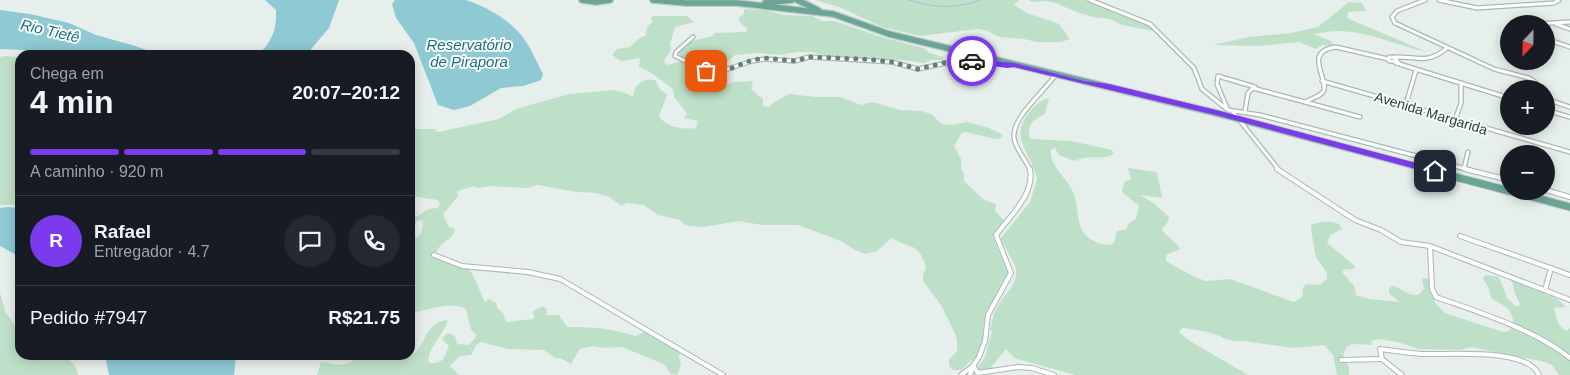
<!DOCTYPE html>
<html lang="pt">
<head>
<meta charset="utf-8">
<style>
  :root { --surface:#171b24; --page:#242831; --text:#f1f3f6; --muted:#9ea1a6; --line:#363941; --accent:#7c3aed }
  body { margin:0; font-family:Helvetica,sans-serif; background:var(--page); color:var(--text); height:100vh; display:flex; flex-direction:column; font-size:19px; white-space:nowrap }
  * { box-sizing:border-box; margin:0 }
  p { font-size:16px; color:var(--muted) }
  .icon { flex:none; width:28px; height:28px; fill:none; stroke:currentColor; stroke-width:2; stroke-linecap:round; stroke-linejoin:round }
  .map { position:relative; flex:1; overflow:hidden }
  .panel { position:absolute; left:15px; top:50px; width:400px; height:310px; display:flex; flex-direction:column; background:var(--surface); border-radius:15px; box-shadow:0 2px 12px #0003 }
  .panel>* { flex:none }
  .needle { width:32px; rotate:202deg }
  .buttons { position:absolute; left:1500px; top:15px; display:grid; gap:10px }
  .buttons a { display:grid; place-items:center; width:55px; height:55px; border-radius:50%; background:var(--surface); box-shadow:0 2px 12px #0003; font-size:25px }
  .pin { position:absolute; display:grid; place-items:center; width:42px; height:42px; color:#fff; margin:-21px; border-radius:10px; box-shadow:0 2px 8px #0006 }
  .courier { position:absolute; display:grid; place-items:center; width:50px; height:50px; margin:-25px; border:4px solid #7c3aed; border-radius:50%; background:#fff; color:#222; box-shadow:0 1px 6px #0007 }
  .summary em { font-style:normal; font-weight:700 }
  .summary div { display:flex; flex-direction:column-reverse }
  .summary { display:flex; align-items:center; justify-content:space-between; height:85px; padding:0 15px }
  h1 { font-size:32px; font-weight:700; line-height:38px }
  .bar { display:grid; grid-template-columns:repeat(4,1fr); gap:8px 5px; align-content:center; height:60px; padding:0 15px }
  .bar i { height:6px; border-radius:4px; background:var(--line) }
  .bar .current { background:var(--accent) }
  .bar p { grid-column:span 4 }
  .line { display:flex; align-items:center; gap:12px; padding:0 15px; border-top:1px solid var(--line) }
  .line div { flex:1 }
  .round { display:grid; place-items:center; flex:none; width:52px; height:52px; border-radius:26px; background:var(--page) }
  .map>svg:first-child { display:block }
  .green { fill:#bfe0c8 }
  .water { fill:#8ec9d4 }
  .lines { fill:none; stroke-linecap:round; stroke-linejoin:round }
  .stream { stroke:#8ec9d4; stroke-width:1 }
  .street-far1-casing { stroke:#a8b8b2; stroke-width:5.5 }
  .street-casing { stroke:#a8b8b2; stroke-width:6 }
  .primary-far1-casing { stroke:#c2cac8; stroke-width:8 }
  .primary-casing { stroke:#c2cac8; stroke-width:9 }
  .street-far1 { stroke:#fff; stroke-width:3 }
  .street { stroke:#fff; stroke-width:4 }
  .primary-far1 { stroke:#6aa596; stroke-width:5.5 }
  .primary { stroke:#6aa596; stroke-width:7 }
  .route { fill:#7c3aed }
  .done { stroke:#687f78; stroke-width:5; stroke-dasharray:0 9 }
  .labels { text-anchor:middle; stroke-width:4; stroke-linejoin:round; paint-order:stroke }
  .street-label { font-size:14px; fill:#24423a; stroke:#f7fbf9 }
  .water-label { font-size:15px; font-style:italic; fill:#1c6f80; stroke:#f7fbf9 }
</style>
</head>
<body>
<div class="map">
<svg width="1570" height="375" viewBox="0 0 1570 375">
  <rect width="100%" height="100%" fill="#e6efeb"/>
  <g class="green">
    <path d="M815 0H1019L1014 5 1027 13 1059 24 1070 39 1061 42H1037L1024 39 999 37 987 31 978 29 920 36 882 27 839 7Z"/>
    <path d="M1028 0H1090L1154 28V31L1122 25 1110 19 1092 17 1074 11 1056 3 1043 1 1032 2Z"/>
    <path d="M1349 2 1362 3 1366 11 1348 12 1347 18 1427 52C1397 46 1368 31 1338 31 1330 31 1322 33 1314 34L1333 42 1331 46 1322 45 1316 49 1299 42 1259 46 1213 45 1249 37 1291 33 1318 27Z"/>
    <path d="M744 9 765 10 783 15 812 16 822 21H835L878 36 923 48 930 53 943 57V60H932L924 63 903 60 829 57 812 52H797L779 55 760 53 735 55 718 69 700 63 695 64 702 72 701 81 704 82 710 78 720 77 719 82 728 85 733 82 753 81 751 89 763 99V106L768 107C775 101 782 98 789 94L816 97H840L861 105 872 102 900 110 921 111 931 114 942 124 952 125 967 122 989 128 1003 135 1001 138 996 139 965 132 961 134 954 146 961 159V169L964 173V181L984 200 996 204 995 211 1004 220 993 237 1009 275 989 312 984 325 986 333 977 358 969 362 961 370H953L949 366V360L957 351V339L951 325 941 305 923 281V275L926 267C917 240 912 251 892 238L877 251 866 254 855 250 841 241 798 225H762L739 221 703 227 691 226 685 225 680 220 658 215 644 205 626 203 622 206 609 197 597 193 577 192 537 185 527 188 490 186 477 188 474 186 457 191V193L459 195 443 214 448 226 455 229C453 241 440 241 436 253L439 256 469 269C476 279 479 290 485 302L489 299 496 303 498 309 503 313 506 322 533 319 535 317 533 314V311L543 306 547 309 546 315H559L567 327C590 327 612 328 635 336L649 330 680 348 679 359 681 365 677 375 671 374 664 364 622 347 605 348 593 346 580 349 571 364 560 358H555L544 350 508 349 481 342 477 344 471 355 460 356 450 366 459 375H317L321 362C329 363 337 366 344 364 351 363 356 358 362 356 368 353 379 354 385 355 395 356 401 362 411 356 428 346 422 323 448 320 445 333 425 351 429 363 445 363 443 359 449 346L442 339 447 333 455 336 457 344 469 345 475 338 476 334 471 330 466 309C449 300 428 311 410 313V240C420 239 425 229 422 220L417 221 410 231V216H418L428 209 438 208 440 203 438 200 410 196V129H436L435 131 438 132 499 119 516 109 569 94 614 90 628 94 633 97C634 86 642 77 655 80L659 88 667 95 659 116C665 127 684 130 696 128L698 121 684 118 687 113 674 97 673 89C662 81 652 72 639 67L640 58 621 61 612 55 617 49 630 47 638 39 646 35 647 27 652 22 651 18 653 16H687L694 22 675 27 670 44 671 50 663 62 668 65 685 60 677 51 688 42 712 36 715 33 746 32 747 28 741 24 738 18 744 14Z"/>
    <path d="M6 56 20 57V205H0V57Z"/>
    <path d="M1049 98 1045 114C1034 119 1025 126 1031 139L1071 141 1112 150 1114 154C1101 162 1087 153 1075 161L1059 155 1055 148 1051 150C1049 165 1066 177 1072 190 1082 210 1072 232 1096 242 1102 245 1108 246 1114 243L1117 231 1127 229 1128 224 1136 219 1139 206 1123 193 1122 189 1125 181 1131 180 1128 168 1157 172 1162 198 1140 195 1155 204 1169 217 1168 222 1162 229C1166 238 1176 240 1180 249L1166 255V261L1194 277 1206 281 1230 279 1294 302 1302 297 1303 288 1306 284 1320 285 1327 279C1328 270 1320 265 1316 257 1315 255 1311 228 1311 225 1321 221 1330 220 1339 224L1342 229 1330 235 1327 243 1356 267 1352 270 1345 269 1342 272 1354 286 1356 295 1369 299 1399 302 1389 293V288L1393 286C1402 288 1407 296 1418 295L1424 289 1422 279 1427 278 1432 283 1435 303 1445 313 1503 332 1509 331 1514 324C1511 305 1504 307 1491 298L1489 288 1483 279 1485 275 1499 277 1507 298 1517 307 1520 304 1515 294 1512 281C1525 278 1533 284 1542 292 1550 298 1560 297 1565 307L1554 308C1556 317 1557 325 1566 331L1570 328V375H1559L1552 365 1545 362 1471 347 1460 350 1418 349 1398 342 1378 339 1371 341 1372 345 1352 344 1347 347 1343 355 1349 367V375H1337L1333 355 1324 345 1294 348 1243 341C1227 343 1222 335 1207 332 1199 330 1191 329 1182 328L1179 332 1190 341 1248 375H1075L1014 358 1006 349 988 371H975L985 357 992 330H990C992 322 993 314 997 307 1003 296 1018 285 1016 270 1014 260 1005 249 1001 238L1030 202 1037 179C1031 151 1006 136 1033 108 1038 103 1043 99 1049 98Z"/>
    <path d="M0 293 6 313 20 332V355C39 355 75 349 78 375H0Z"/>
  </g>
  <g class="water">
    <path d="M265 0H339L329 28 306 55H258C272 42 277 29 276 10Z"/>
    <path d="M395 0H466C487 7 512 21 524 39 532 50 537 63 543 74L541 80 523 86 501 88 470 106 454 110 438 105 414 43 396 18 392 4Z"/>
    <path d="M0 10 30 14 69 23 96 35 132 45 161 55H37L25 50 0 49Z"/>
    <path d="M8 207 20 208V257L0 246V208Z"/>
    <path d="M105 355H236L234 375H109Z"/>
  </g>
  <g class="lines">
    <path class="stream" d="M909 0C935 8 955 9 981 0"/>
    <defs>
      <g id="street-far1">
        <path d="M1090 0 1150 24 1194 68 1202 89 1228 110 1260 115 1470 170"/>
        <path d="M1425 0 1397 11 1392 17 1395 23 1494 69 1529 78 1534 81 1539 89"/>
        <path d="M1439 0 1477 8 1554 3 1559 0"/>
        <path d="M1533 24 1570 22"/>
        <path d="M1556 24 1570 29"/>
        <path d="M693 37 676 52 675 56 706 71 716 73 752 61 765 59 795 61 809 57 892 62 918 69 961 60 1012 65"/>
        <path d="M1546 39 1570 47"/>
        <path d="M1390 57 1395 58 1398 62 1389 61 1388 58Z"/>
        <path d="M1394 57C1417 56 1427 65 1447 48"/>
        <path d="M1396 63 1509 98"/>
        <path d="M1322 81 1570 152"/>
        <path d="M1546 99 1570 107"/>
        <path d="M1305 102 1360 117"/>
        <path d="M1406 104 1416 70"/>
        <path d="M1227 108 1217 84 1218 76 1255 87"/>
        <path d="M1546 110 1570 117"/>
        <path d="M1245 111 1248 93 1253 88 1305 102C1310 99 1319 97 1323 92 1331 82 1301 51 1336 47L1388 59"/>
        <path d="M1233 112 1279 170"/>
        <path d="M1455 120 1461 103V83"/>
        <path d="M1464 168 1468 152"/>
        <path d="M1030 170C1026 160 1018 152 1015 142 1007 120 1045 92 1056 74"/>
      </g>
      <g id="street">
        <path d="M1277 169 1355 220 1381 230 1401 242 1430 246 1570 300"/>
        <path d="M1465 169 1509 180"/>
        <path d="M1546 190 1570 197"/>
        <path d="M1460 236 1570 275"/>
        <path d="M1430 246 1432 289 1436 297C1478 312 1536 330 1570 358"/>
        <path d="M434 255 462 266 528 272 560 279 723 375"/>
        <path d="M1545 290 1551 268"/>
        <path d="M1341 360 1382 359"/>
        <path d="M973 366 978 373 1018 367 1032 368 1054 375"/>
        <path d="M961 375 973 366 979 357 985 341 988 315 1011 273 996 235C1010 216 1035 194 1030 169"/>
        <path d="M970 375 973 366"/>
        <path d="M1402 375 1382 359 1380 349C1394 351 1408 353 1422 354 1447 355 1528 347 1539 375"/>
      </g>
      <g id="primary-far1">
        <path d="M582 0 596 2 610 0"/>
        <path d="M653 0 686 3H737L833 14 889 34 1220 114 1430 170"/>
        <path d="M797 0 818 10"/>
        <path d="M765 3 792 0"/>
      </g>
      <g id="primary">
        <path d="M1425 169 1509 191"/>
        <path d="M1510 191 1570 207"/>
      </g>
    </defs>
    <use href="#street-far1" class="street-far1-casing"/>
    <use href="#street" class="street-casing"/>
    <use href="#primary-far1" class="primary-far1-casing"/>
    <use href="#primary" class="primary-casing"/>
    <use href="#street-far1" class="street-far1"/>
    <use href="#street" class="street"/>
    <use href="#primary-far1" class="primary-far1"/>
    <use href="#primary" class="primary"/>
  </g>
  <path class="route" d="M969 59 1014 63 1084 81 1109 84 1220 111 1435 168 1439 171 1435 174 1220 116 1014 67 1007 68 972 63H969Z"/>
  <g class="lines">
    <path class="done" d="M706 71 722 72 752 60 765 58 795 61 809 57 863 59 892 62 918 69 956 60 972 61"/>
  </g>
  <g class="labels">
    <g class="street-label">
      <text transform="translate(1431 113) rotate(17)" y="5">Avenida Margarida</text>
    </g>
    <g class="water-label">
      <text transform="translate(50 31) rotate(13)" y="5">Rio Tietê</text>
      <text x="469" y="50">Reservatório<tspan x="469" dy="17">de Pirapora</tspan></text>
    </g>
  </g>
</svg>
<div class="buttons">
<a><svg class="needle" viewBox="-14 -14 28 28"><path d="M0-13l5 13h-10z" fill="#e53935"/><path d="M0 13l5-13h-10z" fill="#9ea1a6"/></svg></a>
<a>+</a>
<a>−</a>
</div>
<div class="pin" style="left:706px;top:71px;background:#ea580c"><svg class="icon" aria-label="bag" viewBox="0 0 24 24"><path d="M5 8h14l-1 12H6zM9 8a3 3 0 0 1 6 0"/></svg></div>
<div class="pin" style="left:1435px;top:171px;background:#1f2937"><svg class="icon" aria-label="home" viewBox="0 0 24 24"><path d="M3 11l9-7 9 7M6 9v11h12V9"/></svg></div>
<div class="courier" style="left:972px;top:61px"><svg class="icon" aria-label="car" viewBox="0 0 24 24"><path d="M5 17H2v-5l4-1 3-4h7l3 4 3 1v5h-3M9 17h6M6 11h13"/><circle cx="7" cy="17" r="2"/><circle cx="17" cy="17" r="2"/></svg></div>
<section class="panel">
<div class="summary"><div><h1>4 min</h1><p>Chega em</p></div><em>20:07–20:12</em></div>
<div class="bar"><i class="current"></i><i class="current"></i><i class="current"></i><i></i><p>A caminho · 920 m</p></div>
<div class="line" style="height:90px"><b class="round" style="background:var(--accent);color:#fff">R</b><div><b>Rafael</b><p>Entregador · 4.7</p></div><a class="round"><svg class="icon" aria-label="chat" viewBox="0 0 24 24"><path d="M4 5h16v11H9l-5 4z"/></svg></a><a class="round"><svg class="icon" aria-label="phone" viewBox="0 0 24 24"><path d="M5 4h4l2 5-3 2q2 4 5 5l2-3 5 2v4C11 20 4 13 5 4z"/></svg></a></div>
<div class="line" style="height:65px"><div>Pedido #7947</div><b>R$21.75</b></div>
</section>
</div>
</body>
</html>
